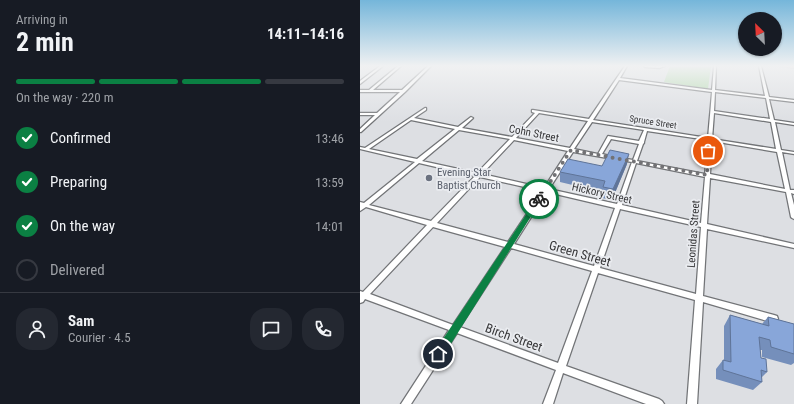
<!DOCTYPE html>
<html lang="en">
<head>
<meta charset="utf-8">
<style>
  :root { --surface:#171b24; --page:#242831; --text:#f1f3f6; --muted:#9ea1a6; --line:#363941; --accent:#0b8043 }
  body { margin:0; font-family:"Roboto Condensed",sans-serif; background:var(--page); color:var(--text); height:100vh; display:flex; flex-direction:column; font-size:15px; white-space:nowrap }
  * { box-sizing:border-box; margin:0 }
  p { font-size:13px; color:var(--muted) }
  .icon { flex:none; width:22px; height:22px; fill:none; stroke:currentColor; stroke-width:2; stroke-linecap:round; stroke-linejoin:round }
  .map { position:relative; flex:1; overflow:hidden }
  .sheet { display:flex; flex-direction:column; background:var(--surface); width:360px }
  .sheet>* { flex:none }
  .needle { width:26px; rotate:336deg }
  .tools { position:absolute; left:378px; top:12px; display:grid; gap:8px }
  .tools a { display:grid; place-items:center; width:44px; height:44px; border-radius:50%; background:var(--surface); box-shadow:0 1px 3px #0004; font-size:20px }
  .pin { position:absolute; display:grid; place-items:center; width:34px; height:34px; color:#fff; margin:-17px; border:2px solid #fff; border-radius:50%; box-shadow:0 1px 4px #0007 }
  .courier { position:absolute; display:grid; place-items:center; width:40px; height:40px; margin:-20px; border:3px solid #0b8043; border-radius:50%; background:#fff; color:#222; box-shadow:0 1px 5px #0007 }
  .summary em { font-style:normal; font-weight:700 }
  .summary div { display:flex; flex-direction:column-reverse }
  .summary { display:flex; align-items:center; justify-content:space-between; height:68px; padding:0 16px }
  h1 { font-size:26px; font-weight:700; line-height:30px }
  .bar { display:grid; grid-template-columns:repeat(4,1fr); gap:6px 4px; align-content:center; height:48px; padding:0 16px }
  .bar i { height:5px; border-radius:3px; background:var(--line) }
  .bar .on { background:var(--accent) }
  .bar p { grid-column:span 4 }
  .line { display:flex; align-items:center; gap:10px; padding:0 16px; border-top:1px solid var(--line) }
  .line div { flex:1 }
  .round { display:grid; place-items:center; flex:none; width:42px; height:42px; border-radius:16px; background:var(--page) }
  ol { padding:0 16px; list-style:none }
  li { display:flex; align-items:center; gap:12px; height:44px }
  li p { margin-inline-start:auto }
  li .icon { padding:4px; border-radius:50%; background:var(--accent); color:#fff; stroke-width:4 }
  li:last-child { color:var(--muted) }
  li i { width:22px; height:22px; border:2px solid var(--line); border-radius:50% }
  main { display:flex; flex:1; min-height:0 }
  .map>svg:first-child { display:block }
  .green { fill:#b0d9aa }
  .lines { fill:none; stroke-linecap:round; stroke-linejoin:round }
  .minor-casing { stroke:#727477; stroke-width:2.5 }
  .major-casing { stroke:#bbbbbc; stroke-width:2 }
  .minor { fill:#fff; fill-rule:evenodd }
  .major { fill:#fdcbc7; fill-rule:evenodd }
  .wall { fill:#758fbb }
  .shaded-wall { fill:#5f7498 }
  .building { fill:#88a6d9; stroke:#5f7498 }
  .route { fill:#0b8043 }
  .done { stroke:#727275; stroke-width:4; stroke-dasharray:0 7.2 }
  .worship-dot { fill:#6b7280; stroke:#eaecf0; stroke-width:1.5 }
  .labels { text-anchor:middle; stroke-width:3.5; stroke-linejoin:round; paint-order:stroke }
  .far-street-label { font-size:9px; fill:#38383a; stroke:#eaecf0 }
  .street-label { font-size:11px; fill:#38383a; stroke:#eaecf0 }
  .worship-label { font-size:11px; fill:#5b616d; stroke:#eaecf0; text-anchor:start }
  .near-street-label { font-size:13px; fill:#38383a; stroke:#eaecf0 }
</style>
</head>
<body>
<main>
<section class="sheet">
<div class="summary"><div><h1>2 min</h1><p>Arriving in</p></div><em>14:11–14:16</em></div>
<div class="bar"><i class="on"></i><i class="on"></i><i class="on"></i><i></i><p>On the way · 220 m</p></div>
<ol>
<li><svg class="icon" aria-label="check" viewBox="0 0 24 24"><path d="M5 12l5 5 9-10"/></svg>Confirmed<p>13:46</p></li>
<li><svg class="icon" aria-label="check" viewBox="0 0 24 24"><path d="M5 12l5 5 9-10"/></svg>Preparing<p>13:59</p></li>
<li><svg class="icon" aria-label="check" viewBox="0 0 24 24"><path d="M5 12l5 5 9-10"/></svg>On the way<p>14:01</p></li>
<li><i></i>Delivered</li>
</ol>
<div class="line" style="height:72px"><a class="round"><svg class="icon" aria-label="person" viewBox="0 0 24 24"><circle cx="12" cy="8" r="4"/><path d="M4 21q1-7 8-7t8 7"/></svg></a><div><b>Sam</b><p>Courier · 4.5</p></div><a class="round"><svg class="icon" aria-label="chat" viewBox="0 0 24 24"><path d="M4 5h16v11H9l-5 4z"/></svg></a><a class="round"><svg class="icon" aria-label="phone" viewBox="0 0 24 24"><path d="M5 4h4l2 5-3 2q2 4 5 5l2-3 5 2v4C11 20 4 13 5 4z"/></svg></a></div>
</section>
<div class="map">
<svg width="434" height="404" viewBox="0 0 434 404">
  <rect width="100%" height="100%" fill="#dddfe3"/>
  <path class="green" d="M310 66H351L348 89 304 82Z"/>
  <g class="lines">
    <defs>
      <g id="minor">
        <path d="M20 66H23L0 84V81Z"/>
        <path d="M38 66H41L13 90H42L68 66H71L45 92 1 132H0V129L15 115H0V113H17L40 92H0V90H9Z"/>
        <path d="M265 66H267L260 78 352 90 354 66H356L355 90 405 96 399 66H401L409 97 434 100V102L409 99 414 120 434 123V125L415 122 421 150 434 152V154L422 152 430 190H434V194L431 193 434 205V219L432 218 431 217 426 192 350 178 347 224 434 244V248L347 229 343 296 414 315 417 316 418 319 417 322 414 323 343 302 337 404H327L335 300 238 273 206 366 299 399 302 401 304 404H286L203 373 193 404H183L196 370 97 333 51 404H41L89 330 5 299 3 302 0 303V291L3 292 67 225 6 207 0 211V202L4 203 55 162 0 149V147L5 148 65 108H66V110L54 118 98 127 111 117 113 118 112 119 102 128 152 137 175 113 172 112V110H173L229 119ZM259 80 352 92 348 138 233 120ZM355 92 406 98 410 119 354 111ZM179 113 228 121 210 148 156 138ZM354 113 411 122 416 149 352 139ZM51 120 95 129 57 159 9 149ZM232 122 284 130 279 141 248 136 238 154 214 149ZM99 130 150 139 117 173 62 161ZM287 131 348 140 345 174 277 161 283 144 284 143V142ZM251 139 279 144 273 160 261 158 259 159V160L272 162 257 204 189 189 213 152 253 159H255V157L242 154ZM154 140 208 151 184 188 122 174ZM352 141 417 152 425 189 350 174ZM59 163 115 176 71 221 9 205ZM276 163 345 177 341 223 262 205ZM120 177 182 191 148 242 77 223ZM187 192 255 208 234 266 154 244ZM260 209 341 227 336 294 240 268ZM73 227 145 247 93 325 10 294ZM151 248 232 271 198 363 100 327Z"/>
        <path d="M284 66H305L299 68 285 67Z"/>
      </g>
      <path id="major" d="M420 66H434V68Z"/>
    </defs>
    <use href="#minor" class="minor-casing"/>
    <use href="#major" class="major-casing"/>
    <use href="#minor" class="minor"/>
    <use href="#major" class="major"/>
  </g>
  <g class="wall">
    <path d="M267 164 252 200 242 198V192L200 182V172L242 166Z"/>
    <path d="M370 315 402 324 408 317 434 324V363L431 365 402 357V350H400L401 358 407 372 401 378 402 382 393 390 356 379V369L363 360H364V326Z"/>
  </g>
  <path class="shaded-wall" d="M269 154 267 164 252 200 253 189Z"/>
  <g class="building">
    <path d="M250 150 269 154 253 189 243 187 245 181 200 172 208 159 242 166Z"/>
    <path d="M370 315 409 326 408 317 434 324V354L411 347 410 340 399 337 401 358 406 359 407 372 401 370 402 382 363 370V360L371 362Z"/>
  </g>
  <linearGradient id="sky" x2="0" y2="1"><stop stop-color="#75b6da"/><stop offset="0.54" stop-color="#f0f1f2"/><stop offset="1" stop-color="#f0f1f2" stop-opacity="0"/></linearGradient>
  <rect width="434" height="122" fill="url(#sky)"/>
  <path class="route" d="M179 197 182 199 82 358 78 359 75 358 73 354 177 198Z"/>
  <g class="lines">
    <path class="done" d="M179 199 211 150 347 175 348 151"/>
  </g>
  <circle class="worship-dot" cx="69" cy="178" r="4"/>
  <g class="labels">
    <g class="far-street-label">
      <text transform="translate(293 122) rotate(9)" y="3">Spruce Street</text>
    </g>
    <g class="street-label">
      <text transform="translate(174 133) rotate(11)" y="4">Cohn Street</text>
      <text transform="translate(242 193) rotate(13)" y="4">Hickory Street</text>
      <text transform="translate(333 234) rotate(-86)" y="4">Leonidas Street</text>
    </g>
    <g class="worship-label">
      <text x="77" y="176">Evening Star<tspan x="77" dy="13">Baptist Church</tspan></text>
    </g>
    <g class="near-street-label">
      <text transform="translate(220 253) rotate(16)" y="5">Green Street</text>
      <text transform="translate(154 337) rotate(20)" y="5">Birch Street</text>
    </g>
  </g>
</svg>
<div class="tools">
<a><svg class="needle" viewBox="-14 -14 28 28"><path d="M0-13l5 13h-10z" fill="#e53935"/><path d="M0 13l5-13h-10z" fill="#9ea1a6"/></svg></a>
</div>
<div class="pin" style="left:348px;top:151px;background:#ea580c"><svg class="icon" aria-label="bag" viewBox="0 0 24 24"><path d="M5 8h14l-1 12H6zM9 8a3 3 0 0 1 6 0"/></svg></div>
<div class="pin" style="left:78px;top:354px;background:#1f2937"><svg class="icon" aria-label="home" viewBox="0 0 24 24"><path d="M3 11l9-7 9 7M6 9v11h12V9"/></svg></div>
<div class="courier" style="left:179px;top:199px"><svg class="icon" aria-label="bike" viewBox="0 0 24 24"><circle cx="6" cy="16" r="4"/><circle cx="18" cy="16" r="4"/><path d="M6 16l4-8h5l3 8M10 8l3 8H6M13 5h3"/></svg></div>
</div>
</main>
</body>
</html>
